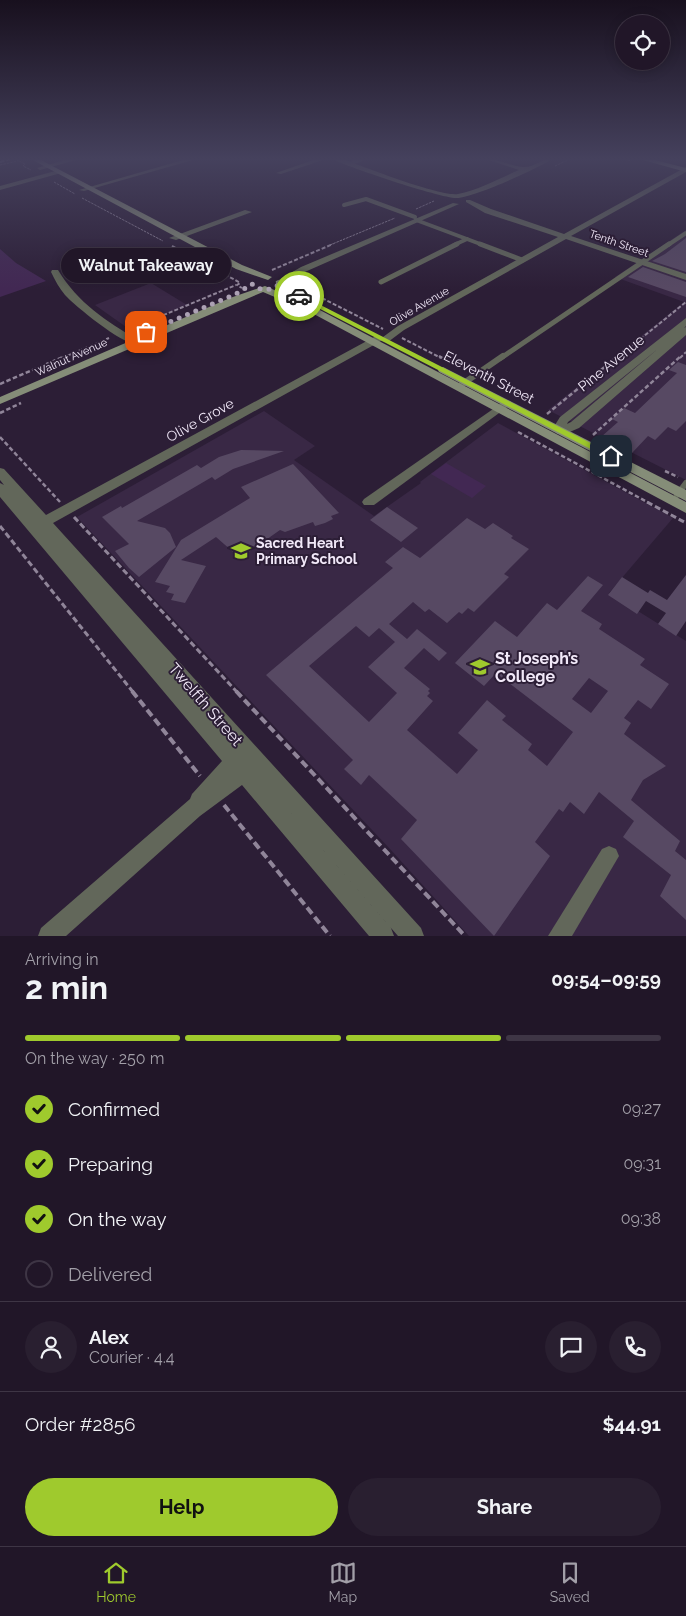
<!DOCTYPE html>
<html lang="en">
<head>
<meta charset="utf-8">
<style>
  :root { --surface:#211628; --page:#291f30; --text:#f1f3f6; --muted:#a29fa8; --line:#3e3545; --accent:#9fca2d }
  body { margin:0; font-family:Raleway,sans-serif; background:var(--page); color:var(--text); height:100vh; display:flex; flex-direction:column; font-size:19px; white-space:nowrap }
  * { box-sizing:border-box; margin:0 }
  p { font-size:16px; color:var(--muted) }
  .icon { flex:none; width:28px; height:28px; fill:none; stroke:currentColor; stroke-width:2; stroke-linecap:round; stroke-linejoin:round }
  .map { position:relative; height:936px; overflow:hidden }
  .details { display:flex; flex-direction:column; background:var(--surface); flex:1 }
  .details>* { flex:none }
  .buttons { position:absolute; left:615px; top:15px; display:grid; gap:10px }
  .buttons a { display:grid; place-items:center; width:55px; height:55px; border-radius:50%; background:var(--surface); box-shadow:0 2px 12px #0003,0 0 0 1px var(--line); font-size:25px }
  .pin { position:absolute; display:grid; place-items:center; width:42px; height:42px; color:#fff; margin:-21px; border-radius:10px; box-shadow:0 2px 8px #0006 }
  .courier { position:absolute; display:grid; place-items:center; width:50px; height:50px; margin:-25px; border:4px solid #9fca2d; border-radius:50%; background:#fff; color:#222; box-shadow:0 1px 6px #0007 }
  .bubble { position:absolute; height:35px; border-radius:18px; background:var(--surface); box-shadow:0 2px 12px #0003,0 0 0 1px var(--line); font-size:16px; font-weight:700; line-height:35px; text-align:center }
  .overview em { font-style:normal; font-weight:700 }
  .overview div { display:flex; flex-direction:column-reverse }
  .overview { display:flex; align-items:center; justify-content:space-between; height:85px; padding:0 25px }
  h1 { font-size:32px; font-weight:700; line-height:38px }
  .bar { display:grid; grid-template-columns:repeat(4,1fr); gap:8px 5px; align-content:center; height:60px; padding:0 25px }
  .bar i { height:6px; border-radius:4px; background:var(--line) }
  .bar .current { background:var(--accent) }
  .bar p { grid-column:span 4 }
  .line { display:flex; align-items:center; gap:12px; padding:0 25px; border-top:1px solid var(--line) }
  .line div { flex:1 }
  .round { display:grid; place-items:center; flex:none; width:52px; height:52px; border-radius:26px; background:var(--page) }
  ol { padding:0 25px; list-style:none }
  li { display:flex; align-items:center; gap:15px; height:55px }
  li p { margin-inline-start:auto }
  li .icon { padding:5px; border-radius:50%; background:var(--accent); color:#111; stroke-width:4 }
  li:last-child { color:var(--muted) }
  li i { width:28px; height:28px; border:2px solid var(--line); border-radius:50% }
  .cta { display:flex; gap:10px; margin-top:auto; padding:10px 25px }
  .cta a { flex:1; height:58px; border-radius:30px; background:var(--accent); color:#111; font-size:20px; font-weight:700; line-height:58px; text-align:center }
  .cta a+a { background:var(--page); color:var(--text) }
  .menu { display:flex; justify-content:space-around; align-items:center; height:70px; border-top:1px solid var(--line); background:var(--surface); font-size:14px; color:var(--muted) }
  .menu a { display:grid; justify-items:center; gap:2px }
  .menu .current { color:var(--accent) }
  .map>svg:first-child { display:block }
  .built { fill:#392845 }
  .green { fill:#422853 }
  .building { fill:#574963; fill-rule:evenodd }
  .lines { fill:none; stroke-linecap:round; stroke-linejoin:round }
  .path-far4 { stroke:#908599; stroke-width:1; stroke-dasharray:2.5 1; stroke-linecap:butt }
  .path-far3 { stroke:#908599; stroke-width:2; stroke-dasharray:4 2; stroke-linecap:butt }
  .path-far2 { stroke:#908599; stroke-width:2.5; stroke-dasharray:4.5 2.5; stroke-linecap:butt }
  .path-far1 { stroke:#908599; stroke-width:3; stroke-dasharray:6 3; stroke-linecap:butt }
  .path { stroke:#908599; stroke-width:4; stroke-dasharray:8 4; stroke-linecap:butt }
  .lane-far2 { stroke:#62675a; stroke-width:4 }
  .lane-far1 { stroke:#62675a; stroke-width:5 }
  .lane { stroke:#62675a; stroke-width:6 }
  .street { fill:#62675a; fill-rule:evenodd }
  .secondary { fill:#858d78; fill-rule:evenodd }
  .rail { stroke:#b9afc1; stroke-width:2; stroke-dasharray:4.5 2; stroke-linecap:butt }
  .route { fill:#9fca2d }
  .done { stroke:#aca1b4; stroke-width:5; stroke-dasharray:0 9 }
  .labels { text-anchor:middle; stroke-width:4; stroke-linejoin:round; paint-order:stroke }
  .far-street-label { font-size:11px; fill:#f1e8f8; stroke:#2c1e36 }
  .street-label { font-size:14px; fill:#f1e8f8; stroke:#2c1e36 }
  .poi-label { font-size:14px; font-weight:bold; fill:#f1e8f8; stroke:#2c1e36; text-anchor:start }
  .near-poi-label { font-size:16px; font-weight:bold; fill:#f1e8f8; stroke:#2c1e36; text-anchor:start }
  .near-street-label { font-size:16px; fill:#f1e8f8; stroke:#2c1e36 }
</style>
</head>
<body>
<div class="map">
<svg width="686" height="936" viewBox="0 0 686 936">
  <rect width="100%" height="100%" fill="#2c1e36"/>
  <g class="built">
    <path d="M686 230V480L548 410 684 302 615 277Z"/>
    <path d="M151 283 187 305 129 329 95 305Z"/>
    <path d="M264 411 315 446 294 460 374 516 421 483 420 482 498 423 673 518 609 593 686 641V936H469L390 849 77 517Z"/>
  </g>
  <g class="green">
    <path d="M0 249 16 263 46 281 0 297Z"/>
    <path d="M446 463 486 486 472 498 431 474Z"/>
  </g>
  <g class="building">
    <path d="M686 238V272L652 261 665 254Z"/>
    <path d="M643 267 686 282V297L628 277Z"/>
    <path d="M678 362 686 365V421L676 431 668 427 655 440 648 436 632 453 601 437 618 422 612 419 624 408 635 413 677 373 669 370Z"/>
    <path d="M241 450 284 451 233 469 215 480 212 477 137 521 165 528 170 533 176 547 139 577 129 568 115 551 129 544 102 517 121 506 122 508 197 465 201 468 219 457Z"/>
    <path d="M293 464 339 513 331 516 333 519 325 523 315 526 313 522 285 532 280 530 240 558 216 537 181 560 206 566 185 603 171 600 174 594 166 592 170 586 155 582 181 540 250 498 241 487Z"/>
    <path d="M387 507 418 528 401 542 370 520Z"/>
    <path d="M467 518 485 529 493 523 513 536 511 538 529 549 504 574 509 577 474 612 468 608 462 614 459 612 447 623 429 609 425 612 413 602 389 624 407 639 417 629 447 653 439 661 424 648 404 668 430 689 428 691 430 693 427 696 433 701 407 730 457 774 478 750 458 733 487 700 506 716 502 720 532 744 528 750 547 766 573 732 496 673 484 686 455 663 495 621 517 637 547 603 557 610 588 576 603 585 581 611 602 624 599 629 645 659 640 665 669 684 651 709 638 700 624 718 631 723 624 734 666 766 643 780 631 800 680 841 675 851 686 860V920L660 896 671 875 623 837 634 821 599 792 584 814 570 802 563 812 559 809 535 842 550 856 494 936 401 839 417 820 369 775 361 785 344 769 353 760 266 675 393 568 385 562 403 547 420 558ZM356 626 369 637 379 628 395 642 368 667 397 693 369 722 309 666ZM589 678 608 691 591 713 572 699Z"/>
    <path d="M686 575V621L676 636 658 624 666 613 646 601 637 614 608 595 622 577 648 593 650 590 667 600Z"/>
  </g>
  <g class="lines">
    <g class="path-far4">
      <path d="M13 158 25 164 23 166 31 170"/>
      <path d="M621 158 631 161"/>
      <path d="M0 165 18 161"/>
      <path d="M555 166 572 158"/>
      <path d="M54 182 75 194"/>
      <path d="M82 198 163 241"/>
      <path d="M416 209 434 201"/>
      <path d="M330 245 395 218"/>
    </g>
    <g class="path-far3">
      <path d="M172 246 237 281 240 283 237 285 242 288"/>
      <path d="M272 270 333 244"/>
      <path d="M306 290 383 329"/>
      <path d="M130 329 236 285"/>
      <path d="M402 338 441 358"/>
      <path d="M62 358 109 338"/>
      <path d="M617 358 686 302"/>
      <path d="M680 358 686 352"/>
    </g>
    <g class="path-far2">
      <path d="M439 356 446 360"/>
      <path d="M0 384 65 356"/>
      <path d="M0 413 21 403"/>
      <path d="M547 414 618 356"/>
      <path d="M518 432 649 503"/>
      <path d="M593 435 681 356"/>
      <path d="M0 437 60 502"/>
      <path d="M665 471 678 477"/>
    </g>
    <g class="path-far1">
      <path d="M647 502 686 523"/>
      <path d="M74 517 237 692"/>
      <path d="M0 526 133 692"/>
    </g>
    <g class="path">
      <path d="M132 691 200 776"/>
      <path d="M236 691 465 936"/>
      <path d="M224 805 330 936"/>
    </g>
    <g class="lane-far2">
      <path d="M349 164 365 158"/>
      <path d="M344 205 366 199 415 217"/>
      <path d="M416 220 483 245"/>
      <path d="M454 245 467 239"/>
      <path d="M668 245 686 233"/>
    </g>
    <g class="lane-far1">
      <path d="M480 244 522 260"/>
      <path d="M381 282 457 244"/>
      <path d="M501 358 669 244"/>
    </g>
    <g class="lane">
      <path d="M461 385 503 356"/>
      <path d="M677 495 686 483"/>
    </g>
    <g class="street">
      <path d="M72 158H83L40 170 37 168Z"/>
      <path d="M190 158H200L84 191 79 190Z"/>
      <path d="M319 158H329L281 174 276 173Z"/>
      <path d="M330 158H340C362 166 440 197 458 194 479 190 500 178 519 170L483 158C497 158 509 166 523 167 533 168 543 158 554 158 539 168 475 197 457 198 443 199 344 166 330 158Z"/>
      <path d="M686 167V172L571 236 686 274V280L566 239 404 330 388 342 381 341 53 523 421 928 424 936H398L257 774 391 928 394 936H369L242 785 200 816 66 936H38L41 928 190 799 192 794 222 761 0 497V483L4 485 0 480V468L4 469 46 515 376 336 383 337 398 326 558 237 485 213 466 202V200H470L491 209 564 234Z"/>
      <path d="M59 170 61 171V173L0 190V186Z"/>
      <path d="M453 203 459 204 307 271 282 284 275 282 301 267Z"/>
      <path d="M245 210 252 212 176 240 169 238Z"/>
      <path d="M52 270H58C78 303 106 321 138 340V344C125 347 75 306 65 295 59 288 55 280 51 272Z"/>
      <path d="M686 318V326L684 328 686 327V335L579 428 565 434H557L555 425 560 417ZM659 348 571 422 567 424 568 422Z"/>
      <path d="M506 400 510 401 512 403 510 405 374 505H364L362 502 364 499Z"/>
      <path d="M609 846 616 849 619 856 572 936H548L602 849Z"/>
    </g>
    <g class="secondary">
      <path d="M29 158H37L242 265 272 277 268 280 236 269Z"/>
      <path d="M636 158H647L686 168V172Z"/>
      <path d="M279 280 301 294V298H295L276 285V281Z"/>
      <path d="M265 286 316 308 686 502V513L310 312 263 292 0 404V397L230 298Z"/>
      <path d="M443 367 686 490V501L439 372 438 370 439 368Z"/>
    </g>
    <path class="rail" d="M0 162 14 158"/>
  </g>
  <linearGradient id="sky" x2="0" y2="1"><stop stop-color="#18101e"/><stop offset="0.55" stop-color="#45415d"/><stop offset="1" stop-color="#45415d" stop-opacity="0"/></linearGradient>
  <rect width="686" height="289" fill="url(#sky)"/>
  <path class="route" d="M299 294 614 455 615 456 611 459 608 458 297 297Z"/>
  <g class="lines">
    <path class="done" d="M146 332 236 294 252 284C260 292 272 291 279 284L299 296"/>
  </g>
  <defs>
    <symbol id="school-bare" viewBox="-9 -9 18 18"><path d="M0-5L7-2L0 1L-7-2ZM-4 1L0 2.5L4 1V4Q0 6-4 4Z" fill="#9fca2d" stroke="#2c1e36" stroke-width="2.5" paint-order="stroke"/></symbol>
  </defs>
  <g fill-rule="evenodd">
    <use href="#school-bare" x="227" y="537" width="28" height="28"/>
    <use href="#school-bare" x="466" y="653" width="28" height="28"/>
  </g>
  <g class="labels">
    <g class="far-street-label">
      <text transform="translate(619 243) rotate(19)" y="4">Tenth Street</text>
      <text transform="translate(419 306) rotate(-30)" y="4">Olive Avenue</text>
      <text transform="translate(71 357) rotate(-24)" y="4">Walnut Avenue</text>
    </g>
    <g class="street-label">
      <text transform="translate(611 363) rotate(-39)" y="5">Pine Avenue</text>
      <text transform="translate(489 377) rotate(27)" y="5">Eleventh Street</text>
      <text transform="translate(200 420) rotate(-29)" y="5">Olive Grove</text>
    </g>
    <g class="poi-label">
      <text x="256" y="548">Sacred Heart<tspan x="256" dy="16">Primary School</tspan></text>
    </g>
    <g class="near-poi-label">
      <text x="495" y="664">St Joseph’s<tspan x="495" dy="18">College</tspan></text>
    </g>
    <g class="near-street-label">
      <text transform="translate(206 704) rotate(49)" y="6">Twelfth Street</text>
    </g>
  </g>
</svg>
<div class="buttons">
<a><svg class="icon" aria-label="locate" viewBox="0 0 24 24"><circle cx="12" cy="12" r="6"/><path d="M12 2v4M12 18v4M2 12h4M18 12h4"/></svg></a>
</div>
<div class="pin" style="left:146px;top:332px;background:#ea580c"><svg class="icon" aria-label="bag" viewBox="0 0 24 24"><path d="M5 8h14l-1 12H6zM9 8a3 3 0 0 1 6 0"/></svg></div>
<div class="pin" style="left:611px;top:456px;background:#1f2937"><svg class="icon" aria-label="home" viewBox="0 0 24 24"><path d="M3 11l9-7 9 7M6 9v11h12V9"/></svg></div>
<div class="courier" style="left:299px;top:296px"><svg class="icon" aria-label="car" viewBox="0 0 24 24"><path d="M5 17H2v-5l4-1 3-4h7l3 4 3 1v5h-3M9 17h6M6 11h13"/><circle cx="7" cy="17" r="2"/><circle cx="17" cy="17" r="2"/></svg></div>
<div class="bubble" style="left:61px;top:248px;width:170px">Walnut Takeaway</div>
</div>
<section class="details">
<div class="overview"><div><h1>2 min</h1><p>Arriving in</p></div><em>09:54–09:59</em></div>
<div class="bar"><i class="current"></i><i class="current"></i><i class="current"></i><i></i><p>On the way · 250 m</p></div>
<ol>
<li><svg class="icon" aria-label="check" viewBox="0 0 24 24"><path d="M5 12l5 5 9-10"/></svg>Confirmed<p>09:27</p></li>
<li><svg class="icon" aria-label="check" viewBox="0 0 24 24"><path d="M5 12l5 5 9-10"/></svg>Preparing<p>09:31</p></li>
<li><svg class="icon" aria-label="check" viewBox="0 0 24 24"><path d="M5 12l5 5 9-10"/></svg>On the way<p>09:38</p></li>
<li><i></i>Delivered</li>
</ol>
<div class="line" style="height:90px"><a class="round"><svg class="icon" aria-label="person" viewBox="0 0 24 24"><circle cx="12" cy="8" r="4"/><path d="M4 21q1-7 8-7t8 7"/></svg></a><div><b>Alex</b><p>Courier · 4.4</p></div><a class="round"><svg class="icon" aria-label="chat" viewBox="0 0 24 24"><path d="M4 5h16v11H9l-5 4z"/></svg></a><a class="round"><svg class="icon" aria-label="phone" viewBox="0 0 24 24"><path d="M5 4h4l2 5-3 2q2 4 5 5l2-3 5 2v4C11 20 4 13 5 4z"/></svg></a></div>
<div class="line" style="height:65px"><div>Order #2856</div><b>$44.91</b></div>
<div class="cta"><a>Help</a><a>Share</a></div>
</section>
<nav class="menu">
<a class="current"><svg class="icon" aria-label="home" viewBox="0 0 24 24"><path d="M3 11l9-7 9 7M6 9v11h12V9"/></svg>Home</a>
<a><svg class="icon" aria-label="map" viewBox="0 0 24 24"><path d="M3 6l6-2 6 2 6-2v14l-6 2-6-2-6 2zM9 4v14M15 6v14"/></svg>Map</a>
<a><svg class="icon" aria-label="saved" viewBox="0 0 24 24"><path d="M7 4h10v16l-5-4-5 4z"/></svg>Saved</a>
</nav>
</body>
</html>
